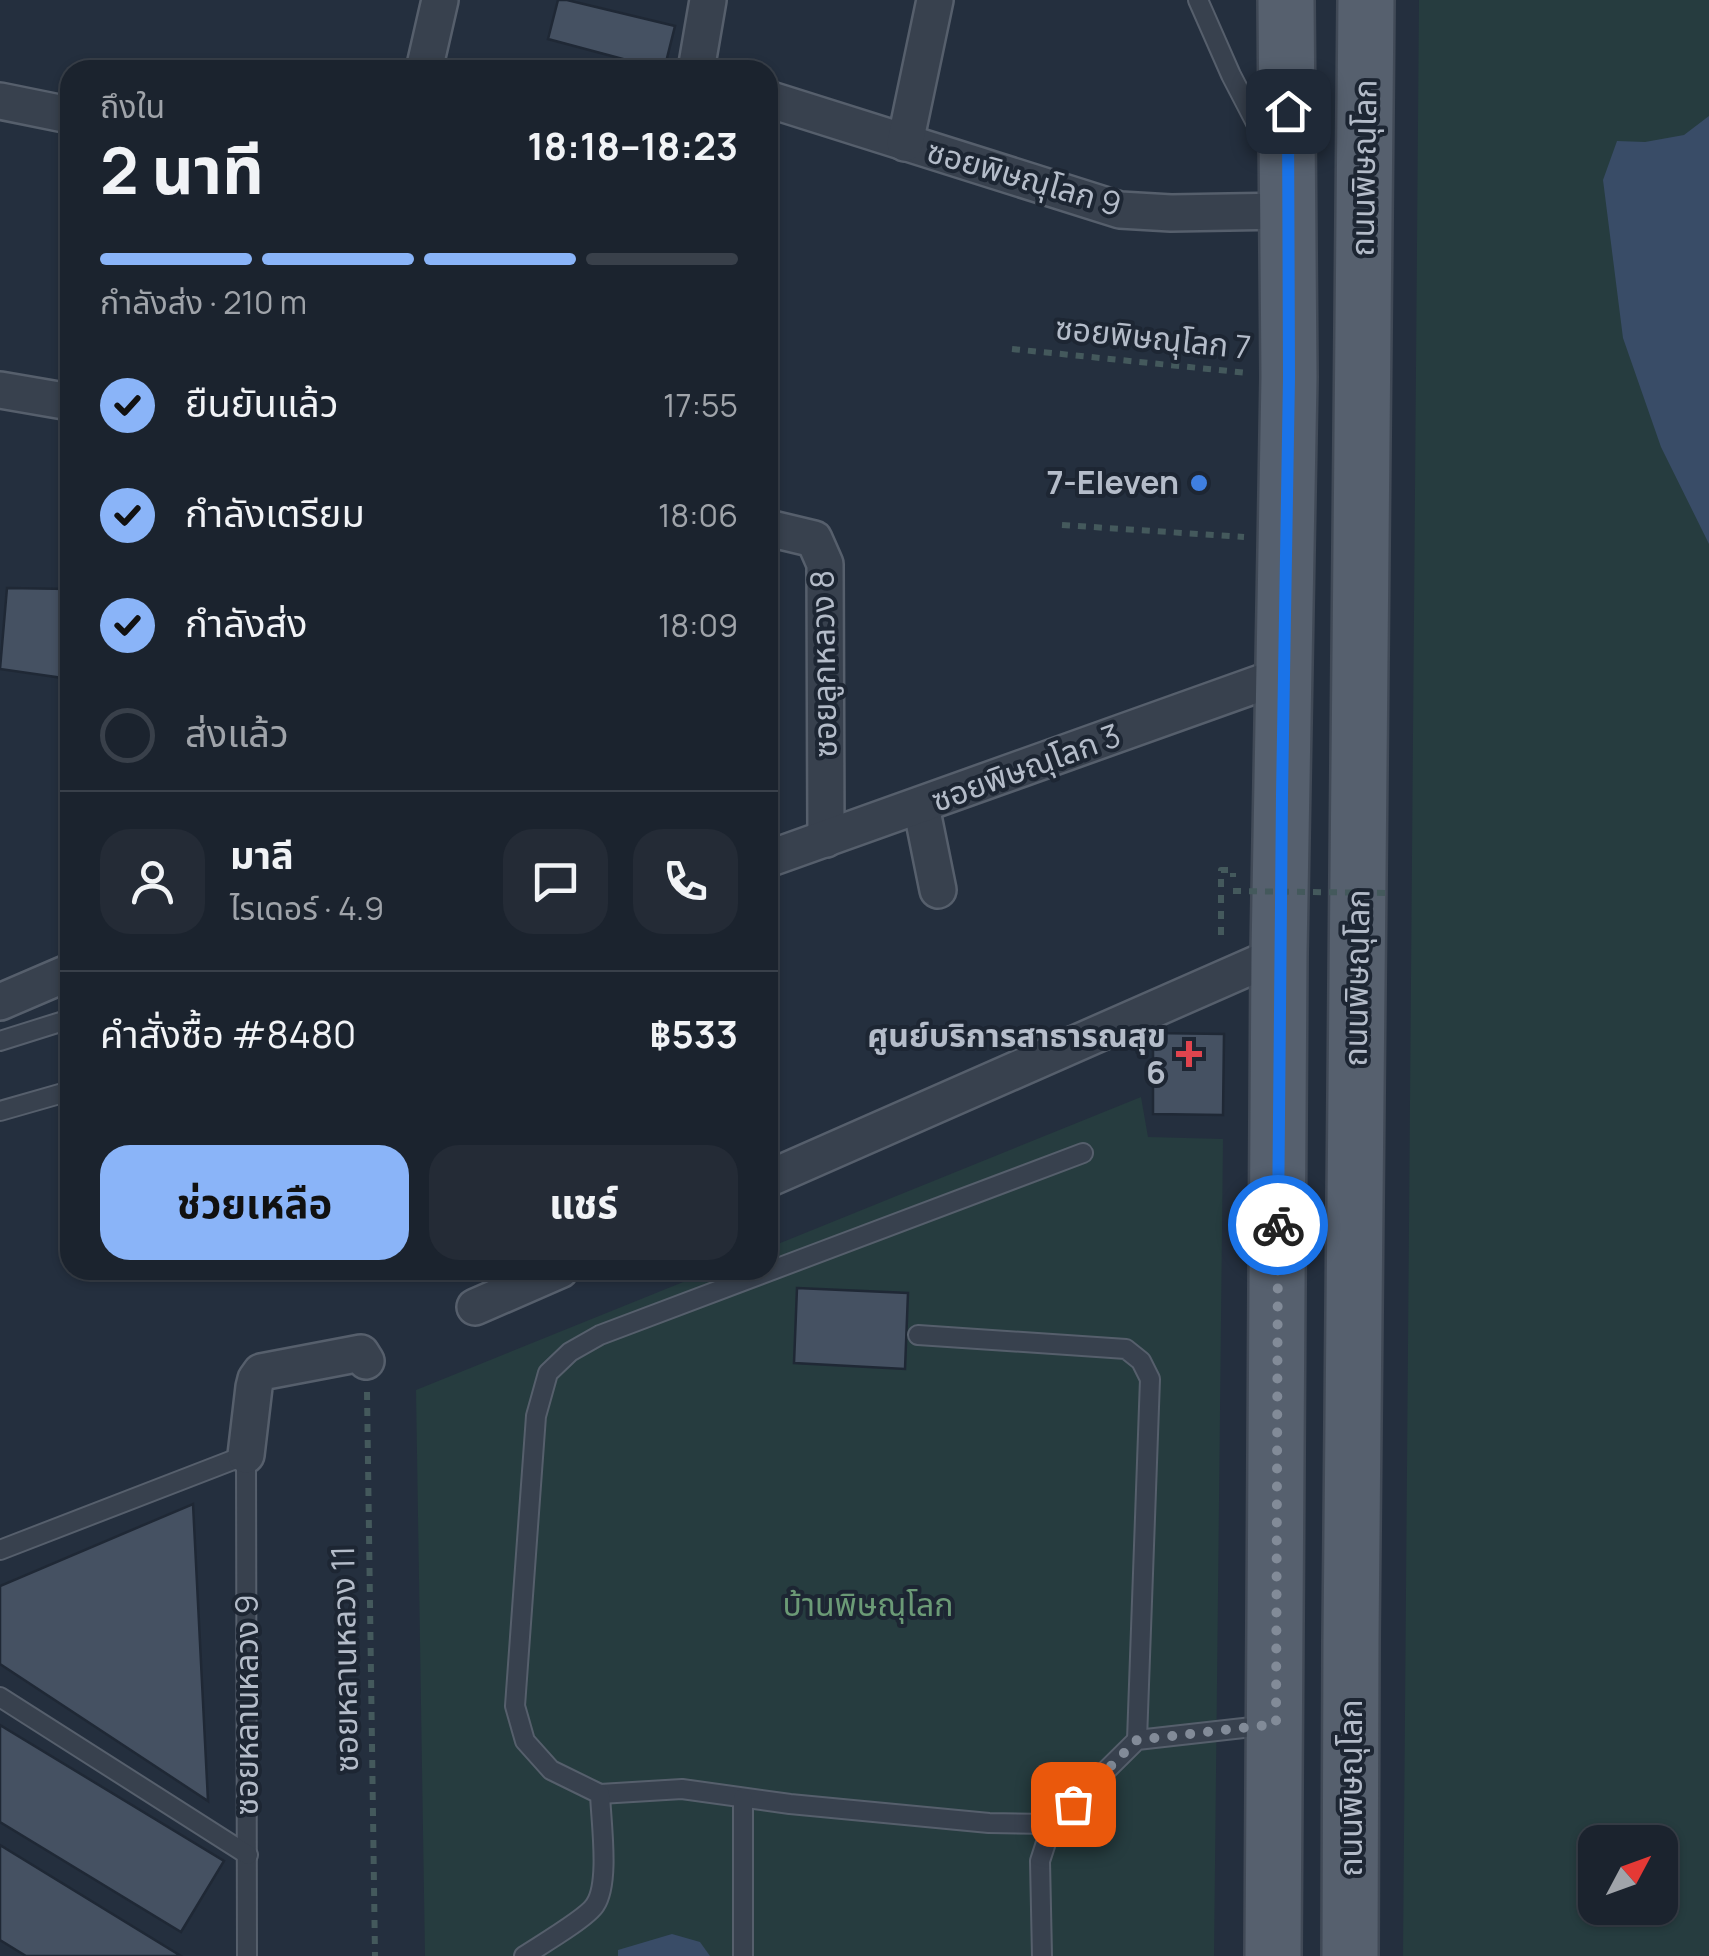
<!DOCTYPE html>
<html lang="th">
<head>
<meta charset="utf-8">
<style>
  :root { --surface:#1b232e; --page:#242b36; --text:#f1f3f6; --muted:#a0a4aa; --line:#39404a; --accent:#8ab4f8 }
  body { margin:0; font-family:Manrope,"Noto Sans Thai",sans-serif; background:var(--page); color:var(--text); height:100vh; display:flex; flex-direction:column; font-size:38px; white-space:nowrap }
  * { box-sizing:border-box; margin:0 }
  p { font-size:32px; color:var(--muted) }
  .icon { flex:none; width:55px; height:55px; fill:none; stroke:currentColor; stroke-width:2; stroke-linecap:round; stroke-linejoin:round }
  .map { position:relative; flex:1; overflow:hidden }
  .panel { position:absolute; left:60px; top:60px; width:718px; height:1220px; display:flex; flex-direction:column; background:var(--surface); border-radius:30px; box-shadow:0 2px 8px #0004,0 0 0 2px var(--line) }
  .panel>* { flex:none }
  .needle { width:65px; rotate:49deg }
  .controls { position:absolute; left:1578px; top:1825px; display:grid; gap:20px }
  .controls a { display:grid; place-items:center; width:100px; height:100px; border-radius:20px; background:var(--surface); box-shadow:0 2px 8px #0004,0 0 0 2px var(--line); font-size:50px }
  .pin { position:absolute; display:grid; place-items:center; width:85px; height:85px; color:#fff; margin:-42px; border-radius:20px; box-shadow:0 5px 15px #0006 }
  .courier { position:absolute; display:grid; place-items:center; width:100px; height:100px; margin:-50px; border:8px solid #1a73e8; border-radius:50%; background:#fff; color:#222; box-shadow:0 2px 12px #0007 }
  .overview em { font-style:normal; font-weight:700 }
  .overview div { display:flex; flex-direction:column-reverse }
  .overview { display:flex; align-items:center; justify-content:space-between; height:170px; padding:0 40px }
  h1 { font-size:65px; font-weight:700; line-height:75px }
  .bar { display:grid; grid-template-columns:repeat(4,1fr); gap:15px 10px; align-content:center; height:120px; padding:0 40px }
  .bar i { height:12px; border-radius:8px; background:var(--line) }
  .bar .current { background:var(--accent) }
  .bar p { grid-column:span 4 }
  .line { display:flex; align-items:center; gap:25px; padding:0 40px; border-top:2px solid var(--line) }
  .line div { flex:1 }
  .round { display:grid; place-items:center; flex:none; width:105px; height:105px; border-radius:30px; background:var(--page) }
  ol { padding:0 40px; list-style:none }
  li { display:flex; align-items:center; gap:30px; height:110px }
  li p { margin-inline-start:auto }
  li .icon { padding:10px; border-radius:50%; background:var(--accent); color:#111; stroke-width:4 }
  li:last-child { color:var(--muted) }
  li i { width:55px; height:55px; border:5px solid var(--line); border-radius:50% }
  .action { display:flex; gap:20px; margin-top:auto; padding:20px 40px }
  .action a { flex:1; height:115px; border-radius:30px; background:var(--accent); color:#111; font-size:40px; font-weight:700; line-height:115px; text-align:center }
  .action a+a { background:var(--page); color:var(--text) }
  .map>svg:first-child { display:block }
  .green { fill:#263c3f; fill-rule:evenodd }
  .water { fill:#394c67 }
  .building { fill:#455162; stroke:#1f2835; stroke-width:2.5 }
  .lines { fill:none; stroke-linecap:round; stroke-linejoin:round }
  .service-casing { stroke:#565f6c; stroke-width:22 }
  .minor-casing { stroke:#565f6c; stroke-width:40 }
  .primary-casing { stroke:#414a57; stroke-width:60 }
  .path { stroke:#44595c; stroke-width:6; stroke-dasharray:8 8; stroke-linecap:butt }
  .service { stroke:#38414e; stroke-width:18 }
  .minor { stroke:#38414e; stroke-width:35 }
  .primary { stroke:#56606e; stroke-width:55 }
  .path-bridge { stroke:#44595c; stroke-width:6; stroke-dasharray:8 8; stroke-linecap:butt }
  .done { stroke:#828b98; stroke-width:10; stroke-dasharray:0 18 }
  .route { stroke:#1a73e8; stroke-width:12 }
  .shop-dot { fill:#3f7fe0; stroke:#1d2633; stroke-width:4 }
  .health-dot { fill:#e0444e; stroke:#1d2633; stroke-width:4 }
  .labels { text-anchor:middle; stroke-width:8; stroke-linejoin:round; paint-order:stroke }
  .street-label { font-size:32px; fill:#b4bcc9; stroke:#1d2633 }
  .poi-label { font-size:32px; font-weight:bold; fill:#b4bcc9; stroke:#1d2633; text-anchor:end }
  .park-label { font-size:32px; fill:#6b9a76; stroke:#1d2633 }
</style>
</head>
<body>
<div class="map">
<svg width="1709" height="1956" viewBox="0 0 1709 1956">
  <rect width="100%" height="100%" fill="#242f3e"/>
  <g class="green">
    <path d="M1419 0H1709V1956H1403ZM1595 1842H1660V1908H1595Z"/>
    <path d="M1141 1097 1148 1137 1223 1139 1214 1956H425L416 1390 713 1270H768V1248Z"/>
  </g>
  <g class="water">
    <path d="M1709 116V544L1661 447 1623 338 1603 180 1617 141 1645 142 1684 135Z"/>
    <path d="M672 1934 700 1942 710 1956H618V1950Z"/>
  </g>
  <g class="building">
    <path d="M558 0H567L675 26 664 70 548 39Z"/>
    <path d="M7 588 70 589V679L0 669Z"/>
    <path d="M1153 1033 1224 1034 1223 1115 1153 1114Z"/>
    <path d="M797 1288 908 1293 905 1369 794 1363Z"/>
    <path d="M193 1504 208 1801 0 1664V1586Z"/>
    <path d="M0 1725 224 1861 181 1932 0 1822Z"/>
    <path d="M0 1845 181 1956H26L0 1940Z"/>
  </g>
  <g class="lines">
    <defs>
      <g id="service">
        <path d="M1198 0 1231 75 1270 150"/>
        <path d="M0 1041 70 1019"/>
        <path d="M0 1111 70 1091"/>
        <path d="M918 1335 1126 1349 1141 1361 1150 1379 1137 1740"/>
        <path d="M0 1550 246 1455 247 1956"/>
        <path d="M0 1697 248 1855"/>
        <path d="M600 1794 682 1789 790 1804 989 1823 1052 1824"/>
        <path d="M743 1798V1956"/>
        <path d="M524 1956C539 1946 587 1918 595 1905 610 1883 601 1822 600 1794L551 1770 525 1741 515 1706 536 1416 548 1373 570 1352 600 1335 1083 1153"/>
        <path d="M1042 1956 1040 1861 1052 1824 1137 1740 1270 1725"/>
      </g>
      <g id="minor">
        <path d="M424 70 440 0"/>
        <path d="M696 70 708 0"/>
        <path d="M768 99 1120 210 1171 213 1289 211"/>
        <path d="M0 101 69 115"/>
        <path d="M905 143 935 0"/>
        <path d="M0 390 70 402"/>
        <path d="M768 528 814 539 825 564 826 839"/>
        <path d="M921 806 938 890"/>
        <path d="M768 859 1283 675"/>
        <path d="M0 1002 70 972"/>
        <path d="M768 1179 1279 954"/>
        <path d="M475 1307 560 1270"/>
        <path d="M246 1455 254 1387 256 1379 261 1372 361 1353 366 1361"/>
      </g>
      <g id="primary">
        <path d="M1273 1956 1279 954 1289 377 1286 0"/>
        <path d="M1350 1956 1351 1641 1366 0"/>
      </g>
    </defs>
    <use href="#service" class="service-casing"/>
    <use href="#minor" class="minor-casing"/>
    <use href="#primary" class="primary-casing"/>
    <g class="path">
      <path d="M1012 349 1248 373"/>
      <path d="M1062 525 1244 537"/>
      <path d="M1221 935V870H1233V877"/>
      <path d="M367 1392 375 1956"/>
    </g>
    <use href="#service" class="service"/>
    <use href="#minor" class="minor"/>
    <use href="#primary" class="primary"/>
    <path class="path-bridge" d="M1233 891 1387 893"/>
  </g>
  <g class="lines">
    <path class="done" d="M1073 1804 1137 1740 1276 1724 1278 1225"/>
    <path class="route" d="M1278 1225 1282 795 1289 377 1288 111"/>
  </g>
  <circle class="shop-dot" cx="1199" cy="483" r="10"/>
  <path class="health-dot" d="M1184 1039h10v10h10v10h-10v10h-10v-10h-10v-10h10z"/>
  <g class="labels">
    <g class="street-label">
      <text transform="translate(1364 168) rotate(-89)" y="11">ถนนพิษณุโลก</text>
      <text transform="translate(1024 178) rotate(16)" y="11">ซอยพิษณุโลก 9</text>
      <text transform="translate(1153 338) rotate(6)" y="11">ซอยพิษณุโลก 7</text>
      <text transform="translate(824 664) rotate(-91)" y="11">ซอยลูกหลวง 8</text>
      <text transform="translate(1026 768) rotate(-20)" y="11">ซอยพิษณุโลก 3</text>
      <text transform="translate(1357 978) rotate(-89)" y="11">ถนนพิษณุโลก</text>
      <text transform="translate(345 1659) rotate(-91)" y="11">ซอยหลานหลวง 11</text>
      <text transform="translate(247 1705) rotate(-90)" y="11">ซอยหลานหลวง 9</text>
      <text transform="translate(1351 1788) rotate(-90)" y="11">ถนนพิษณุโลก</text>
    </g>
    <g class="poi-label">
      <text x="1179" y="494">7-Eleven</text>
      <text x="1166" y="1047">ศูนย์บริการสาธารณสุข<tspan x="1166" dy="37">6</tspan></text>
    </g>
    <g class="park-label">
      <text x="868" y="1616">บ้านพิษณุโลก</text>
    </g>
  </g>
</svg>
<div class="controls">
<a><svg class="needle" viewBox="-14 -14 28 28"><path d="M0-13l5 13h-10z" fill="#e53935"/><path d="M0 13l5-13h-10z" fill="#a0a4aa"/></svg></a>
</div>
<div class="pin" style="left:1073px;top:1804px;background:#ea580c"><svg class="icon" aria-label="bag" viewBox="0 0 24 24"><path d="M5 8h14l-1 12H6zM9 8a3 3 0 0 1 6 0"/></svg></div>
<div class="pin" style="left:1288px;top:111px;background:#1f2937"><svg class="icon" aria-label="home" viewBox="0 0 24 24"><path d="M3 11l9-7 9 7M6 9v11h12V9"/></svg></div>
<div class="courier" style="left:1278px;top:1225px"><svg class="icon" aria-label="bike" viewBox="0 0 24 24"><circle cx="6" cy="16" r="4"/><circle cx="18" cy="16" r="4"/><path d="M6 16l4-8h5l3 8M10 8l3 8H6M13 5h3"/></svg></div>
<section class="panel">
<div class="overview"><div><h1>2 นาที</h1><p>ถึงใน</p></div><em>18:18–18:23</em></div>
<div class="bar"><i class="current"></i><i class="current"></i><i class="current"></i><i></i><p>กำลังส่ง · 210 m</p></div>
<ol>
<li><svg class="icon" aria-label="check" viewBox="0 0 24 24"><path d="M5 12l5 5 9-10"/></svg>ยืนยันแล้ว<p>17:55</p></li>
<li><svg class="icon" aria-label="check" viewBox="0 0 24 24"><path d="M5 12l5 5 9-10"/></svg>กำลังเตรียม<p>18:06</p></li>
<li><svg class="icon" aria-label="check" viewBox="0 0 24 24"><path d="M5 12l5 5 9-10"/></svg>กำลังส่ง<p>18:09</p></li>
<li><i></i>ส่งแล้ว</li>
</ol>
<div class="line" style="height:180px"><a class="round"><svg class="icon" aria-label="person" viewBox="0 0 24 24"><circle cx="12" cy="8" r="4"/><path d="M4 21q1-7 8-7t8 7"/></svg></a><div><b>มาลี</b><p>ไรเดอร์ · 4.9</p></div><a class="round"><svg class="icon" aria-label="chat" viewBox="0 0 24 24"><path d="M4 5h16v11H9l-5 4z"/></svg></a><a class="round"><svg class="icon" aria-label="phone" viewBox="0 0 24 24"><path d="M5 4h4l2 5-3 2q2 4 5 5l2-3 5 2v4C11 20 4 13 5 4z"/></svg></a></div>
<div class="line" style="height:130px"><div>คำสั่งซื้อ #8480</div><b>฿533</b></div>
<div class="action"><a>ช่วยเหลือ</a><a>แชร์</a></div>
</section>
</div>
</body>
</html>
